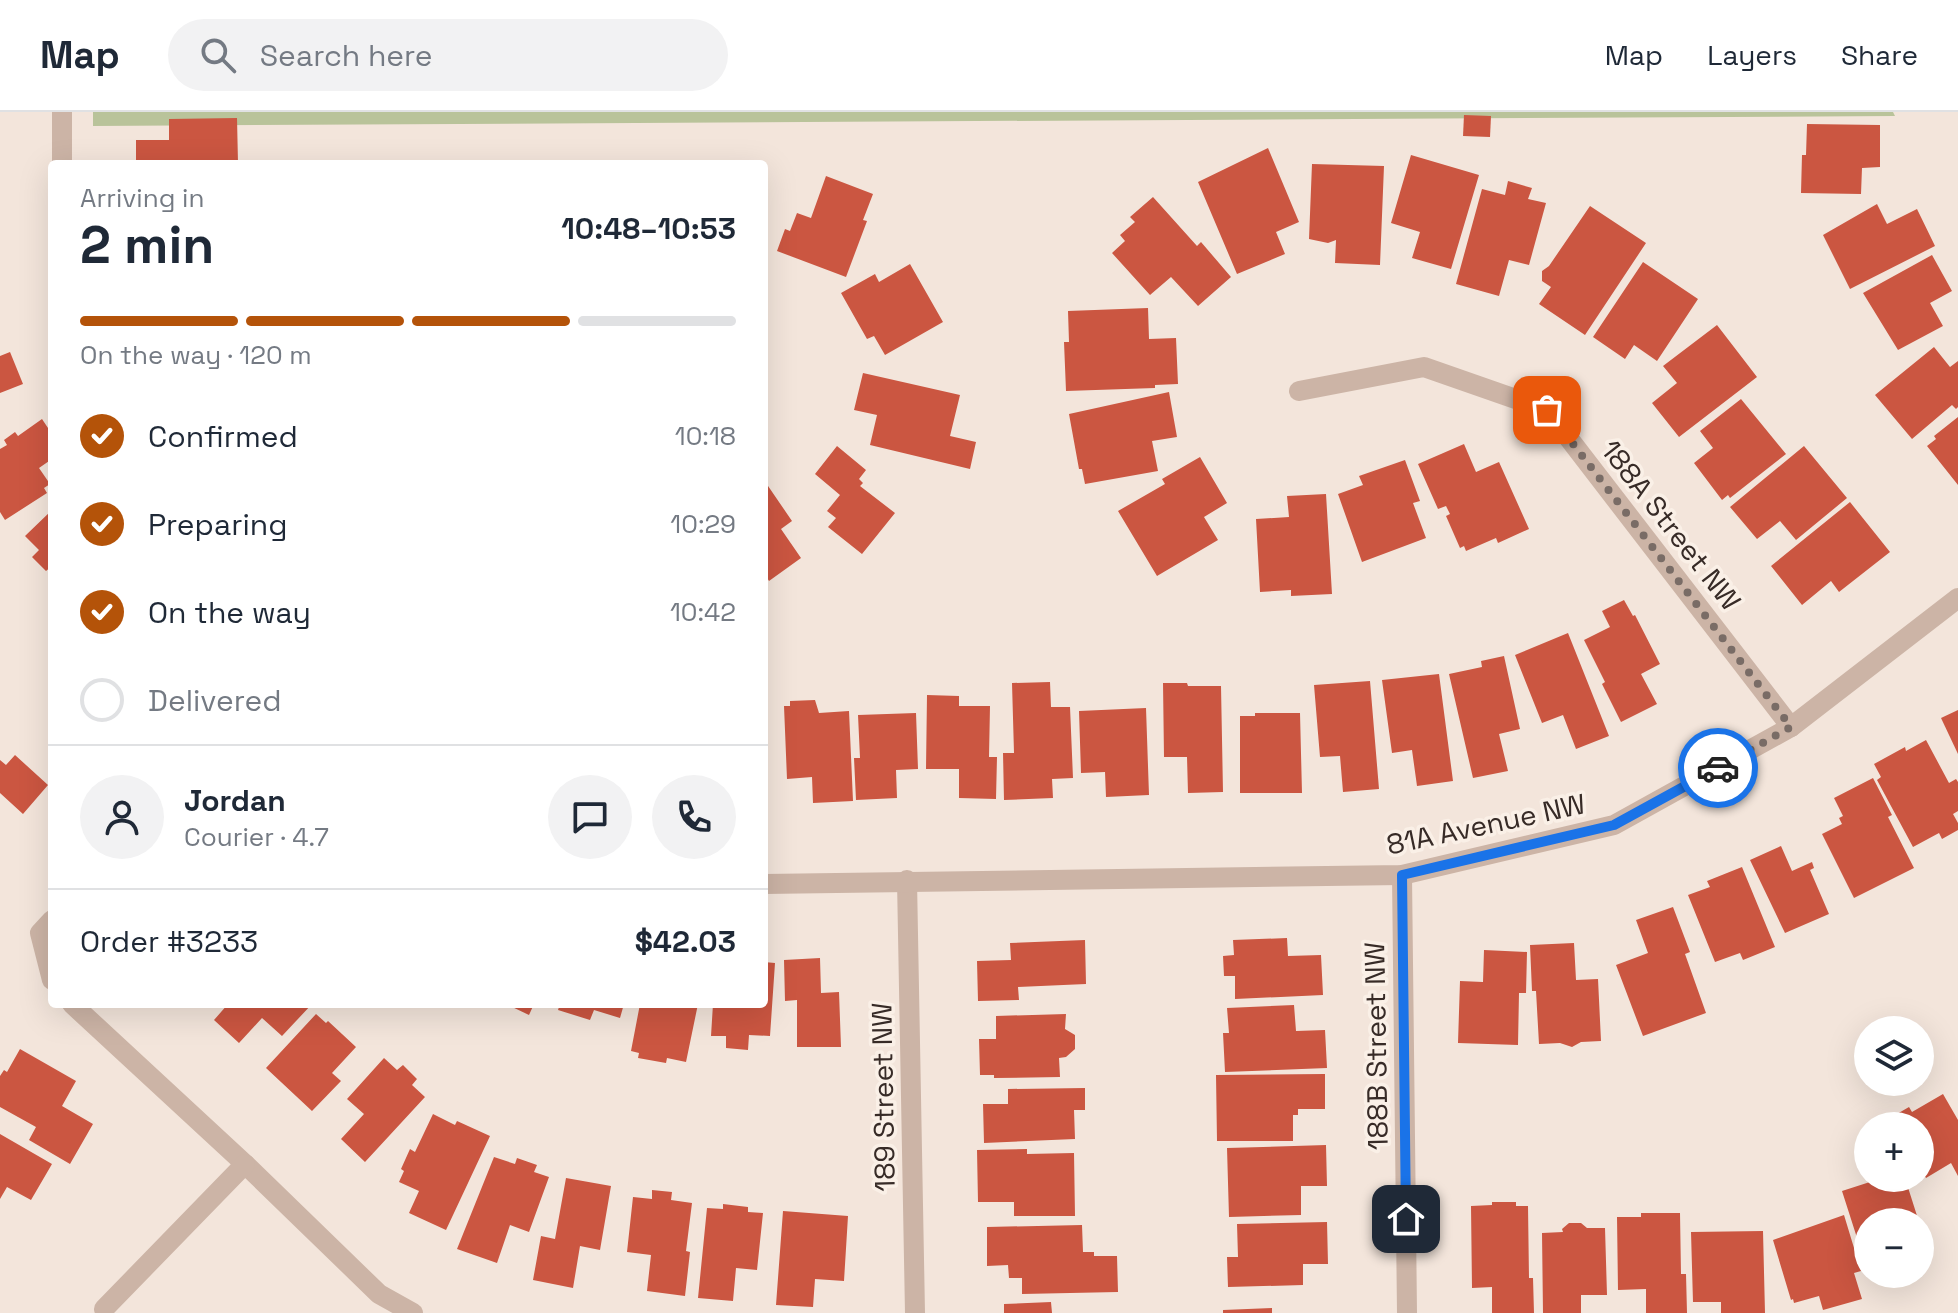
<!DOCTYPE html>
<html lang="en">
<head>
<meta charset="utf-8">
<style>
  :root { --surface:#fff; --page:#f2f2f3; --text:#1f2937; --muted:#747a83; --line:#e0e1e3; --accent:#b45309 }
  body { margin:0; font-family:"Space Grotesk",sans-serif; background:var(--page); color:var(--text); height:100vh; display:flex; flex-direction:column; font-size:30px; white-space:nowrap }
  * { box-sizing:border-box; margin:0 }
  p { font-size:26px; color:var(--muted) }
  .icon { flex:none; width:44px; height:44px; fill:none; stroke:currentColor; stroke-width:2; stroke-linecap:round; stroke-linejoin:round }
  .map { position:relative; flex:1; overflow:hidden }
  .details { position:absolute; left:48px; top:48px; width:720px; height:848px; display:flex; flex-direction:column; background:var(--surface); border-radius:8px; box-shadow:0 8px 32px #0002 }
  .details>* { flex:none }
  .fabs { position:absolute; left:1854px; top:904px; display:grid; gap:16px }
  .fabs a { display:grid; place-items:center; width:80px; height:80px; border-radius:50%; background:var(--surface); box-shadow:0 8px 32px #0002; font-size:40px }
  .pin { position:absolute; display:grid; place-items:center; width:68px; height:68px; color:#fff; margin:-34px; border-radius:16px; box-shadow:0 4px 12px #0006 }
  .courier { position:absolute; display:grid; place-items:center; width:80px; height:80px; margin:-40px; border:6px solid #1a73e8; border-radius:50%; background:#fff; color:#222; box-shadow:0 2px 10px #0007 }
  .overview em { font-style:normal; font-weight:700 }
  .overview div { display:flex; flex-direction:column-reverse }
  .overview { display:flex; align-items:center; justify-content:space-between; height:136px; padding:0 32px }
  h1 { font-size:52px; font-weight:700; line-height:60px }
  .bar { display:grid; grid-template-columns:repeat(4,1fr); gap:12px 8px; align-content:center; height:96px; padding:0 32px }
  .bar i { height:10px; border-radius:6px; background:var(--line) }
  .bar .on { background:var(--accent) }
  .bar p { grid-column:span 4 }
  .line { display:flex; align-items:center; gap:20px; padding:0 32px; border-top:2px solid var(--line) }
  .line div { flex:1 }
  .round { display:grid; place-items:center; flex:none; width:84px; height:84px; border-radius:42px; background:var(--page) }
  ol { padding:0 32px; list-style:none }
  li { display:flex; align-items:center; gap:24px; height:88px }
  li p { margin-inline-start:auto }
  li .icon { padding:8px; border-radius:50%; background:var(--accent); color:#fff; stroke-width:4 }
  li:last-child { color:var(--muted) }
  li i { width:44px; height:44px; border:4px solid var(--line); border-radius:50% }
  header { display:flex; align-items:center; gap:48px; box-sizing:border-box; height:112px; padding:0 40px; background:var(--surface); border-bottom:2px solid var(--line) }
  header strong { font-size:38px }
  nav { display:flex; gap:44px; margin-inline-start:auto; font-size:28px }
  .search { width:560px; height:72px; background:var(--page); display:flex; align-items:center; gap:20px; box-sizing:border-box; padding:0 28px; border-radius:44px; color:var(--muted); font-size:30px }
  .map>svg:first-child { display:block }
  .green { fill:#b9c39a }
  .building { fill:#cb5641 }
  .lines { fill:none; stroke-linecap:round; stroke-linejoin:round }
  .minor { stroke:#ccb4a6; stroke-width:20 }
  .done { stroke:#796c66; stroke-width:8; stroke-dasharray:0 14.4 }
  .route { stroke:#1a73e8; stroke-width:10 }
  .labels { text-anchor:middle; stroke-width:7; stroke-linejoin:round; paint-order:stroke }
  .street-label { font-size:28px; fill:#372b27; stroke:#faf0e7 }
</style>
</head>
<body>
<header>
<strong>Map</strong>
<div class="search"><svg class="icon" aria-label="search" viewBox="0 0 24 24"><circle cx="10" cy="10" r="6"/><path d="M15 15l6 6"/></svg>Search here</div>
<nav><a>Map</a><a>Layers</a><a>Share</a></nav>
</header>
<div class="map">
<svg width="1958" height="1201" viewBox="0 0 1958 1201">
  <rect width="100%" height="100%" fill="#f3e5db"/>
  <path class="green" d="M93 0H1893L1895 4 93 14Z"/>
  <g class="building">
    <path d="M1464 3 1491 4 1490 25 1463 24Z"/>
    <path d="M237 6 238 51 136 52V28H169V7Z"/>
    <path d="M1807 12 1880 13V55L1862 56 1861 82 1801 81 1802 43H1806Z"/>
    <path d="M1268 36 1299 110 1276 120 1285 142 1237 162 1198 70Z"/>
    <path d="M1411 43 1479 63 1451 157 1412 146 1420 120 1391 111Z"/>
    <path d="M1312 52 1384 54 1380 153 1335 151 1336 128 1328 131 1309 127Z"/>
    <path d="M826 64 873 82 863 108 867 109 846 165 777 139 785 117 790 119 797 101 811 106Z"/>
    <path d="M1508 69 1532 76 1528 87 1546 91 1529 153 1509 148 1499 184 1456 172 1482 77 1505 83Z"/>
    <path d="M1153 85 1197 134 1201 130 1231 165 1198 194 1171 165 1150 183 1112 141 1125 129 1120 123 1135 110 1130 105Z"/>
    <path d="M1877 92 1887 112 1917 97 1935 134 1850 177 1823 123Z"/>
    <path d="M1590 94 1646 131 1585 223 1539 192 1551 175 1542 169V159L1549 154Z"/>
    <path d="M1932 143 1952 179 1930 191 1943 214 1898 238 1863 181Z"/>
    <path d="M1643 150 1698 187 1657 249 1634 233 1625 247 1593 225Z"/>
    <path d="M910 152 943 210 885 243 874 224 867 227 841 181 875 162 879 170Z"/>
    <path d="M1148 196 1149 227 1176 226 1178 272 1155 273V276L1066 279 1064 230H1069L1068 199Z"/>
    <path d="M1717 213 1757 265 1679 325 1652 291 1677 271 1663 254Z"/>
    <path d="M1934 235 1950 255 1958 249V295L1956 297 1952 293 1912 327 1875 283Z"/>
    <path d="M10 240 23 272 0 281V244Z"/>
    <path d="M863 261 960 283 950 324 976 330 970 357 870 333 877 303 854 298Z"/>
    <path d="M1169 280 1177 325 1152 329 1158 359 1085 372 1082 357H1079L1069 302Z"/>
    <path d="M1741 287 1786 342 1730 386 1728 383 1722 388 1694 351 1713 336 1700 319Z"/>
    <path d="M1958 305V373L1927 334 1936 327 1934 324Z"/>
    <path d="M42 307 52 322V347L39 356 50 372 44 376 47 381 5 408 0 400V337L7 333 4 328 15 320 18 324Z"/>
    <path d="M1464 332 1476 360 1499 350 1529 417 1498 431 1496 426 1466 439 1464 434 1460 436 1446 404 1450 402 1446 394 1438 397 1418 352Z"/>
    <path d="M837 334 866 358 859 367 863 371 860 374 895 401 862 442 828 415 836 406 827 399 840 383 815 362Z"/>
    <path d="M1804 334 1847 386 1796 428 1780 409 1757 427 1730 395Z"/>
    <path d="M1200 345 1227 391 1204 405 1218 428 1157 464 1118 399 1165 372 1162 367Z"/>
    <path d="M1405 348 1420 389 1413 391 1426 426 1362 450 1338 382 1363 373 1359 364Z"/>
    <path d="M766 371 792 409 781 417 801 446 769 469 766 464 764 465V373Z"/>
    <path d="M1326 382 1332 482 1291 484V478L1260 480 1256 407 1289 405 1287 384Z"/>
    <path d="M1850 390 1890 440 1839 480 1831 469 1802 493 1771 454Z"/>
    <path d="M52 398V454L46 459 32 445 39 438 25 424Z"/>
    <path d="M1624 488 1633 504 1635 503 1660 552 1641 562 1657 592 1621 610 1602 572 1605 570 1584 528 1610 515 1602 499Z"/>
    <path d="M1568 521 1609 624 1576 637 1563 603 1542 611 1515 543Z"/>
    <path d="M1504 544 1520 617 1499 622 1508 659 1473 666 1449 562 1482 555 1481 549Z"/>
    <path d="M1439 562 1453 669 1417 674 1412 638 1392 641 1382 568Z"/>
    <path d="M1370 569 1379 677 1343 680 1340 644 1320 645 1314 573Z"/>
    <path d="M1050 570 1051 595H1070L1073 666 1052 667 1053 686 1004 688 1003 641H1014L1012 571Z"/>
    <path d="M1163 571H1187L1188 574H1221L1223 680 1188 681 1187 645H1164Z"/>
    <path d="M927 583 959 584V594H990L989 645H997L996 687 959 686V657H926Z"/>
    <path d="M815 588 819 601 849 599 853 689 813 691 812 665 787 667 784 594H790V589Z"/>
    <path d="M1146 596 1149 683 1106 685 1105 660 1081 661 1079 599Z"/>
    <path d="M1958 598V642L1941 606Z"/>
    <path d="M916 601 918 657 896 658 897 686 856 688 854 646H860L858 603Z"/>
    <path d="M1255 601H1300L1302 681H1240V604H1255Z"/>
    <path d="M1926 628 1949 671 1956 667 1958 670V699L1953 702 1958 711V718L1942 727 1939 721 1913 735 1877 668 1881 665 1874 652 1905 635 1906 639Z"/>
    <path d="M15 643 48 673 23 702 0 681V648L6 653Z"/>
    <path d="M1873 666 1892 703 1888 705 1914 756 1854 786 1822 722 1842 712 1839 706 1843 704 1834 686Z"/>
    <path d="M1781 734 1792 759 1812 750 1814 756 1810 758 1829 802 1785 821 1750 748Z"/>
    <path d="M1742 755 1775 835 1743 848 1740 841 1715 850 1688 783 1710 775 1707 769Z"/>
    <path d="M1673 795 1690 840 1685 842 1706 901 1643 924 1616 853 1648 841 1636 808Z"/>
    <path d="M1287 826 1288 844 1321 843 1323 883 1235 887V864H1224L1223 844 1234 843 1233 828Z"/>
    <path d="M1085 828 1086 872 1018 875 1019 888 978 889 977 849 1011 848 1010 831Z"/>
    <path d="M1574 831 1576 868 1598 867 1601 929 1581 930 1572 935 1560 931 1539 932 1536 879H1532L1530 833Z"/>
    <path d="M1484 838 1527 840 1526 881H1519L1518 933 1458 931 1460 869 1483 870Z"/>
    <path d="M820 846 821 881 839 880 841 935H797V888L785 889 784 848Z"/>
    <path d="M764 850 775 851 770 924 749 923 748 938 726 936V924H711L713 892H764Z"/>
    <path d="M228 892H312L282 924 262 906 239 931 214 908Z"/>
    <path d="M506 892H534L529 903Z"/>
    <path d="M560 892H624L620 906 594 898 590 908 558 898Z"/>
    <path d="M640 892H698L686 950 667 946 666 951 638 946 639 941 631 939Z"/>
    <path d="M1294 893 1296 919 1325 918 1327 956 1225 960 1223 921H1229L1227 896Z"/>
    <path d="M316 902 326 911 328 909 356 935 332 961 341 969 312 999 266 956Z"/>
    <path d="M1066 902 1065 917 1075 923V937L1066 945 1059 946 1060 965 994 966V963H980L979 927H996V904Z"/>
    <path d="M20 937 76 969 62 994 93 1012 70 1052 29 1028 36 1015 0 995V964L4 958 7 960Z"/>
    <path d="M384 946 397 958 403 953 417 967 412 973 425 985 365 1050 341 1027 364 1002 347 987Z"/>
    <path d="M1325 962V997H1298V1003H1293V1029H1217L1216 963Z"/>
    <path d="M1085 976V998H1074L1075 1027 984 1031 983 992H1008V977Z"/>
    <path d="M1943 982 1958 1008V1064L1951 1051 1926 1066 1920 1056V1014H1895L1890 1006 1909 995 1912 1000Z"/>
    <path d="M433 1002 455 1013 457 1009 490 1024 446 1118 409 1101 419 1079 399 1070 404 1059 401 1057 410 1037 415 1040Z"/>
    <path d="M0 1022 52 1052 31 1088 7 1075 0 1087Z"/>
    <path d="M1326 1033 1327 1074H1301V1103L1229 1105 1227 1036Z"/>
    <path d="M1027 1037V1042L1074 1041 1075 1104H1014V1090H978L977 1038Z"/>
    <path d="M494 1045 515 1052 517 1046 537 1053 534 1060 549 1065 529 1120 510 1113 497 1151 457 1137Z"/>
    <path d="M566 1066 611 1074 600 1138 580 1134 573 1176 533 1168 541 1124 555 1127Z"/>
    <path d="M1872 1066H1905L1919 1110H1868L1867 1157 1842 1079 1873 1069Z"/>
    <path d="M652 1078 672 1080 671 1088 692 1091 686 1139 690 1140 685 1184 647 1179 651 1143 627 1140 633 1085 652 1087Z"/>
    <path d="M1492 1090H1516V1094H1528L1529 1166H1533L1534 1201H1492V1175L1472 1176 1471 1094 1492 1093Z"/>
    <path d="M723 1092 748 1095V1100L763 1101 757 1158 736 1156 733 1189 698 1186 707 1096 723 1097Z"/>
    <path d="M783 1099 848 1104 844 1169 815 1167 813 1195 776 1193Z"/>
    <path d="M1641 1101H1680L1681 1162H1686L1687 1201H1646V1177L1618 1178 1617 1105H1641Z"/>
    <path d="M1844 1103 1861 1159 1854 1161 1862 1187 1823 1198 1819 1184 1794 1191 1793 1187 1791 1188 1773 1128Z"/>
    <path d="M1327 1110 1328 1152H1303V1173L1228 1175 1227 1145H1238L1237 1112Z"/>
    <path d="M1569 1111H1581L1587 1116H1605L1607 1183H1581V1201H1543L1542 1121 1563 1120 1562 1117Z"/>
    <path d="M1082 1113 1083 1140H1094V1144H1117L1118 1180 1022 1182V1166H1009L1008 1153 987 1154V1115Z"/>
    <path d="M1763 1119 1765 1201H1721V1190H1693L1691 1120Z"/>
    <path d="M1051 1190 1052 1201H1004V1192Z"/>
    <path d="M1272 1196V1201H1223V1198Z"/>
  </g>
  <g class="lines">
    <g class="minor">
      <path d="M62 0V52"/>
      <path d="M1299 279 1424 255 1547 298 1791 615"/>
      <path d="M1402 763 1407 1201"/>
      <path d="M907 768 915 1201"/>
      <path d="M764 772 1402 763 1614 713 1791 615 1958 486"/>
      <path d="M52 808 40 821 52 868"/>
      <path d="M72 892 245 1052 379 1182 413 1201"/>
      <path d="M104 1197 245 1052"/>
    </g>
  </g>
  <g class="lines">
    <path class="done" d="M1547 298 1791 615 1718 656"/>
    <path class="route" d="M1406 1107 1402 763 1614 713 1718 656"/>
  </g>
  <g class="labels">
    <g class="street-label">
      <text transform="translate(1671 413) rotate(52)" y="10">188A Street NW</text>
      <text transform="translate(1486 712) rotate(-12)" y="10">81A Avenue NW</text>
      <text transform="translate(1376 934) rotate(-91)" y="10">188B Street NW</text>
      <text transform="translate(883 985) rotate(-91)" y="10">189 Street NW</text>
    </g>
  </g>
</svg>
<div class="fabs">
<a><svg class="icon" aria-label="layers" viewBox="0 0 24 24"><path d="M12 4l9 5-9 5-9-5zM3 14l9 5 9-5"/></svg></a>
<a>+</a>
<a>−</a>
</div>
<div class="pin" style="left:1547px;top:298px;background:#ea580c"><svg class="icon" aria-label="bag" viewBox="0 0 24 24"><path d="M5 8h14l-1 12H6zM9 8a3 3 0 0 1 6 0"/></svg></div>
<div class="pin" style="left:1406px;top:1107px;background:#1f2937"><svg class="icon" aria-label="home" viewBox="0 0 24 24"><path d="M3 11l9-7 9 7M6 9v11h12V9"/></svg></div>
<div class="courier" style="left:1718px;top:656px"><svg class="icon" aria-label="car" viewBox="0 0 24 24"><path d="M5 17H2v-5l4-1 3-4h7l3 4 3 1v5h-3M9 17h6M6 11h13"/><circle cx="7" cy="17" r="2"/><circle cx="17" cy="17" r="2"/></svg></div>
<section class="details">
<div class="overview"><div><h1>2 min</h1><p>Arriving in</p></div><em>10:48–10:53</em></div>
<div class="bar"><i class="on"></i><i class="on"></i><i class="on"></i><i></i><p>On the way · 120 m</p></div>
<ol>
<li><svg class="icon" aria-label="check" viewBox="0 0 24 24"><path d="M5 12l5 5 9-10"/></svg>Confirmed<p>10:18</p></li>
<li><svg class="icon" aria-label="check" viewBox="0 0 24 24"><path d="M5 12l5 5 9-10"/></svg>Preparing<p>10:29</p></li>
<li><svg class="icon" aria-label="check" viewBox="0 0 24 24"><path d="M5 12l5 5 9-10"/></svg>On the way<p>10:42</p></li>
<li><i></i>Delivered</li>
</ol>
<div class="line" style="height:144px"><a class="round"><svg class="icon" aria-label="person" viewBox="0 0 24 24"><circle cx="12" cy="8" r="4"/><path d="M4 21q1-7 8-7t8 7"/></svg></a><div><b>Jordan</b><p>Courier · 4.7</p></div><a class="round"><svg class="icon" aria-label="chat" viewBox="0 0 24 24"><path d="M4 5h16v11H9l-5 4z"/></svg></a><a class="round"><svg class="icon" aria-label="phone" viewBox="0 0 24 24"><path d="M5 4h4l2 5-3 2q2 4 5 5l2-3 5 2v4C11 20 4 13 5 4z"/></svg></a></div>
<div class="line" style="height:104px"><div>Order #3233</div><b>$42.03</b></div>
</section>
</div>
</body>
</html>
